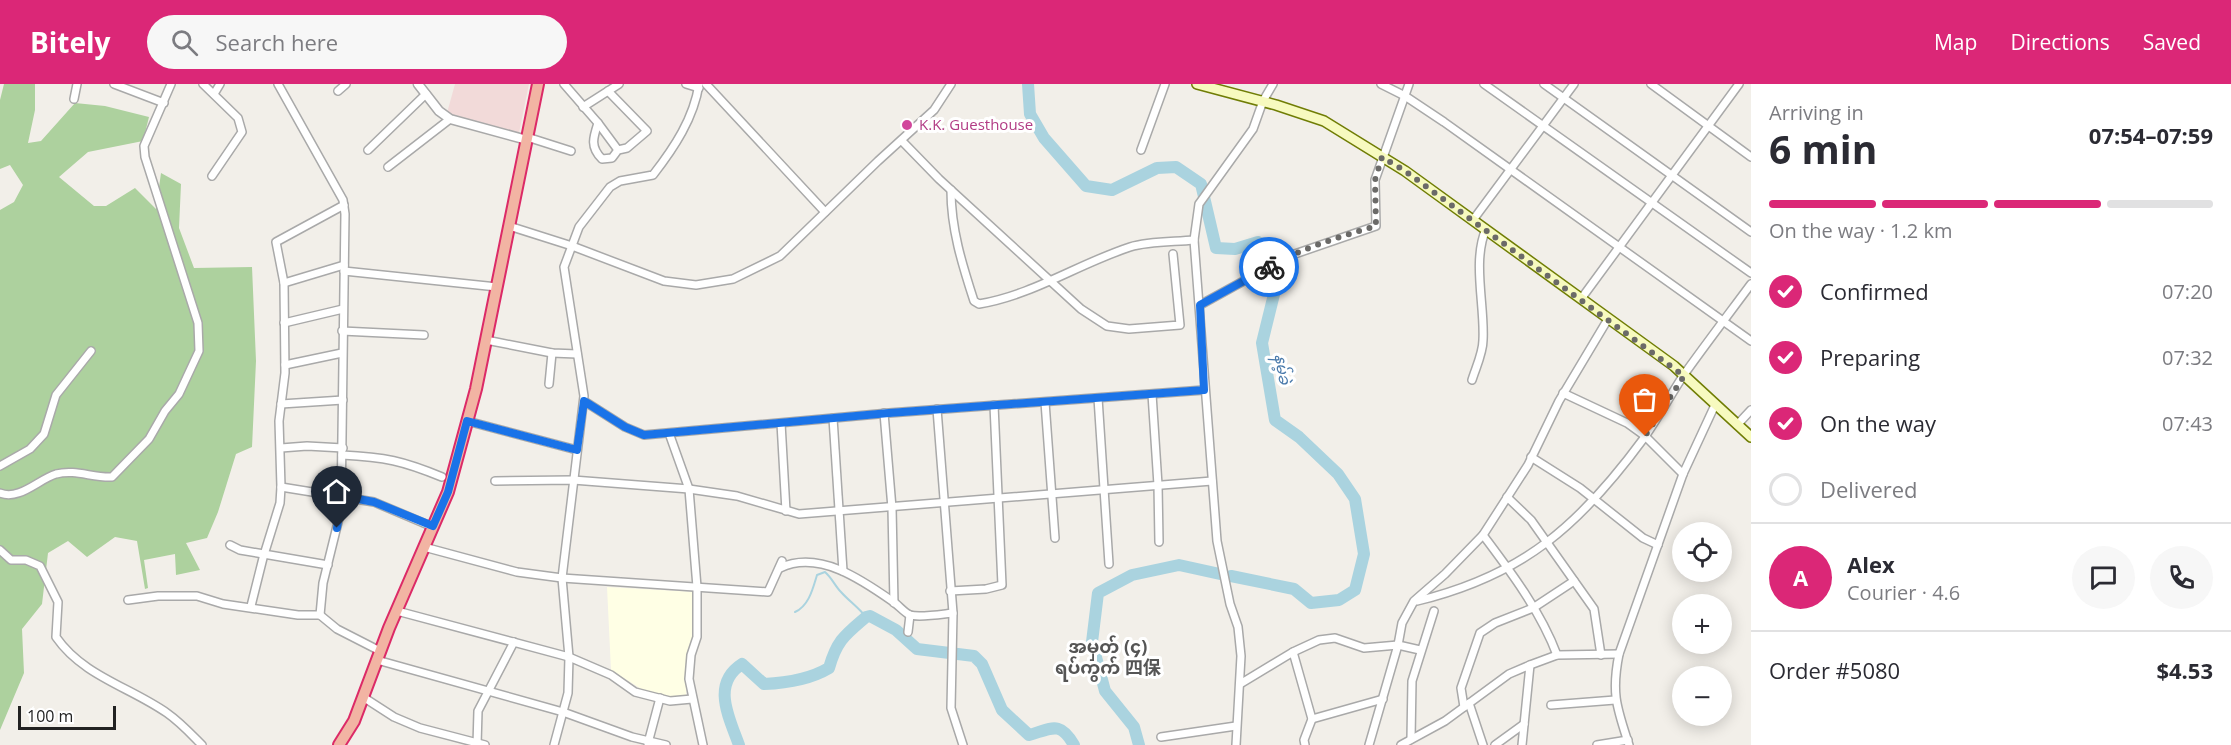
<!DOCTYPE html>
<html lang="en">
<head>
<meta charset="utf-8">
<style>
  :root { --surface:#fff; --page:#f7f7f7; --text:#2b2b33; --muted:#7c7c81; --line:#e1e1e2; --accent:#db2777 }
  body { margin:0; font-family:"Open Sans","Noto Sans SC","Noto Sans Myanmar",sans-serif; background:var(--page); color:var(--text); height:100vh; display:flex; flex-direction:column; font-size:22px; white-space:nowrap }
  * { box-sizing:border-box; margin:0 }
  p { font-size:20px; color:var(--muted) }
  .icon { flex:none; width:33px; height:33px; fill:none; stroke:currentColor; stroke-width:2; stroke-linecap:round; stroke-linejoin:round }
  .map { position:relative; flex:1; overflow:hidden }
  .panel { display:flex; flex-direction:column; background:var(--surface); width:480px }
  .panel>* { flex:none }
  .fabs { position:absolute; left:1672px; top:438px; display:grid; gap:12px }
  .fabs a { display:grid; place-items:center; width:60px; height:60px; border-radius:50%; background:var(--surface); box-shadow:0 3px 15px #0003; font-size:30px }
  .scale { position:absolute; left:18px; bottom:15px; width:98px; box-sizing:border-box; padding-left:6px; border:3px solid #222; border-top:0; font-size:16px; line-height:21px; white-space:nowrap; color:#222; -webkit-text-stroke:4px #fff; paint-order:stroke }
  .pin { position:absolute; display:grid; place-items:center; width:51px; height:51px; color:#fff; margin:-62px -26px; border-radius:50% 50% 50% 0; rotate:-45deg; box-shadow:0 0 6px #0007 }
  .pin .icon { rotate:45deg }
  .courier { position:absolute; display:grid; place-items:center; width:60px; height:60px; margin:-30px; border:4px solid #1a73e8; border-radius:50%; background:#fff; color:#222; box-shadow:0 2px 8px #0007 }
  .overview em { font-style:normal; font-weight:700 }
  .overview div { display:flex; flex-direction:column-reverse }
  .overview { display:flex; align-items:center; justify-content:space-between; height:102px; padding:0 18px }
  h1 { font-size:39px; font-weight:700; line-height:45px }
  .bar { display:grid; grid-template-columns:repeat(4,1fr); gap:9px 6px; align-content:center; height:72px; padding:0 18px }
  .bar i { height:8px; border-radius:4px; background:var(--line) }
  .bar .selected { background:var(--accent) }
  .bar p { grid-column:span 4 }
  .line { display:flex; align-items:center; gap:15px; padding:0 18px; border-top:2px solid var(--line) }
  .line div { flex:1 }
  .round { display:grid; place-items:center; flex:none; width:63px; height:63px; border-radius:32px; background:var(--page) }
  ol { padding:0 18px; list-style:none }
  li { display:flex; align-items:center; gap:18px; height:66px }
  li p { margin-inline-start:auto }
  li .icon { padding:6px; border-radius:50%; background:var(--accent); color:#fff; stroke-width:4 }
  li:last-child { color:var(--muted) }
  li i { width:33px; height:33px; border:3px solid var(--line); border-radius:50% }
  header { display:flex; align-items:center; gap:36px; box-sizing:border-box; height:84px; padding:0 30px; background:var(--accent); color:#fff }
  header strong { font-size:28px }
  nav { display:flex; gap:33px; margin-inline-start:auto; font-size:21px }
  .search { width:420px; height:54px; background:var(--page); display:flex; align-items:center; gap:15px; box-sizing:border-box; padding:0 21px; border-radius:33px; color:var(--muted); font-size:22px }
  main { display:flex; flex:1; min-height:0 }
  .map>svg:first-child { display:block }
  .commercial { fill:#f2dad9 }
  .education { fill:#ffffe5 }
  .forest { fill:#add19e }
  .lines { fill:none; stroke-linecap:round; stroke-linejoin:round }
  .stream { stroke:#aad3df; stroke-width:2 }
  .river { stroke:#aad3df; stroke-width:12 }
  .minor-casing { stroke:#a9a9a9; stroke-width:10 }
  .tertiary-casing { stroke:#a9a9a9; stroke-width:11 }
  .secondary-casing { stroke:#707d05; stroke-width:12 }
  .trunk-casing { stroke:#dc2a67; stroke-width:14 }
  .minor { stroke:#fff; stroke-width:7 }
  .tertiary { stroke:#fff; stroke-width:8 }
  .secondary { stroke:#f7fabf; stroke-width:9 }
  .trunk { stroke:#f2b4a3; stroke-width:10 }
  .done { stroke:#6b6a68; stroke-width:6; stroke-dasharray:0 10.8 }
  .route { stroke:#1a73e8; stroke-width:8 }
  .hotel-dot { fill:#d1479c; stroke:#fff; stroke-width:2 }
  .labels { text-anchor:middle; stroke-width:6; stroke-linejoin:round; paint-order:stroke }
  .hotel-label { font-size:15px; fill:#b23c85; stroke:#fff; text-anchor:start }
  .water-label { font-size:16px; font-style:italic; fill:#4a7aab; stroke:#fff }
  .quarter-label { font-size:18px; font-weight:bold; fill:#555; stroke:#fff }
</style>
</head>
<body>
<header>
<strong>Bitely</strong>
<div class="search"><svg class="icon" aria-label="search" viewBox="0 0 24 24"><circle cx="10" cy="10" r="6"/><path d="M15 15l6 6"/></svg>Search here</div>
<nav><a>Map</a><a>Directions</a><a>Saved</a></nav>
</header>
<main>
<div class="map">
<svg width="1751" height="661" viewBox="0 0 1751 661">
  <rect width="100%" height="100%" fill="#f2efe9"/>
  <path class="commercial" d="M455 0H529L519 49 447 29Z"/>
  <path class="education" d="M607 503 695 508 696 541 687 572 686 611 670 614 643 606 611 586Z"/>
  <path class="forest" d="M4 0H35V26L28 59 41 57 75 19 105 22 149 33 143 57 88 68 59 93 94 122H106L135 104 156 125 161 89 181 100 179 144 194 184 252 183 256 277 252 363 236 370 218 428 207 454 186 459 200 486 176 491 175 470 144 476 148 504 145 505 137 457 115 453 87 473 68 457 48 469 42 520 22 545 24 589 0 646V126L14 118 23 101 10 81 0 85V16Z"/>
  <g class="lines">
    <path class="stream" d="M795 528C809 522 813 504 817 491L825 488C832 494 835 502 841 508 849 517 858 523 866 533"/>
    <g class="river">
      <path d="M1028 0 1030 30 1044 54 1086 102 1112 106 1157 84 1176 83 1201 100 1216 164 1235 165 1258 158 1270 167 1279 190 1262 259 1275 336 1299 353 1338 390 1355 415 1364 470 1355 506 1339 516 1311 519 1294 505 1231 492"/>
      <path d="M739 661C729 633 711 600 742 580L764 600C786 599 809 596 829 584 837 556 845 551 866 533L870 532 896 546 917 565 974 572 982 580 1002 626 1029 651C1053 644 1060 637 1074 661"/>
      <path d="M1139 661 1134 643 1105 607 1092 558 1098 509 1132 491 1179 481 1220 490"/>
    </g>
    <defs>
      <g id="minor">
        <path d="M114 0 164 19"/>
        <path d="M203 0 238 34 242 48 212 92"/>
        <path d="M278 0 343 116 345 130 341 426 323 499 320 531"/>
        <path d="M564 0 598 39C593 54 590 63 602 75L612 74 618 66 627 64 647 47 608 7"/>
        <path d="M686 0 699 4"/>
        <path d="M706 0 825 128"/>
        <path d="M1381 0 1405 12 1444 38 1751 257"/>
        <path d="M1484 0 1751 189"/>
        <path d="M1544 0 1751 148"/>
        <path d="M1651 0 1751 73"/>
        <path d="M338 7 346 0"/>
        <path d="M214 10 220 0"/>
        <path d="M74 15 77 0"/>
        <path d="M583 23 619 0"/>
        <path d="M598 39 618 66"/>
        <path d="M527 53 571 67"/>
        <path d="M902 57 939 95 1081 225 1107 242 1129 245 1180 241 1173 170"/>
        <path d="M368 66 426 10"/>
        <path d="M1141 66 1165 0"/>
        <path d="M388 83 450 35"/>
        <path d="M951 106C951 145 962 180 974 217L979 220C1033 211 1078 180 1130 163 1149 157 1174 158 1194 156"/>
        <path d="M1473 136 1574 0"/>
        <path d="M509 142 572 162 664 197 696 201 733 195 780 172 878 77 934 26 951 0"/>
        <path d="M344 187 497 203"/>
        <path d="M284 199 344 181"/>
        <path d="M1581 215 1739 0"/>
        <path d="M1200 221 1289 172 1376 142 1375 96 1409 0"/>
        <path d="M284 239 343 225"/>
        <path d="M342 247 424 251"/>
        <path d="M486 256 552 269 577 270"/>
        <path d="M285 281 342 269"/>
        <path d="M1472 296C1476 283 1483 269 1483 256 1485 222 1472 177 1486 145"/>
        <path d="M549 300 552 269"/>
        <path d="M1563 309 1627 339 1645 352 1683 390"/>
        <path d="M1152 310 1158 401 1159 458"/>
        <path d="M1098 314 1109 480"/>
        <path d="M584 317 625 343 644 351 889 329 1204 306"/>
        <path d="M1045 318 1055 454"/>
        <path d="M281 320 343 316"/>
        <path d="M937 325 953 529 951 624 963 661"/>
        <path d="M884 329 892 424 894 519"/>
        <path d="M833 334 843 487"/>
        <path d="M467 337 577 366"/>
        <path d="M781 339 786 427"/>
        <path d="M1737 341 1751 326"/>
        <path d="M669 349 689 405 697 503V553L691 571 689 595 703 661"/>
        <path d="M281 364 307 362 343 364"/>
        <path d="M342 371C385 373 403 377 442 393"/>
        <path d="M1531 373 1580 404 1643 454 1658 461"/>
        <path d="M0 382 30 365 44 350 56 311 91 267"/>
        <path d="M495 397 573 396 689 405 737 412 799 430 1212 397"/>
        <path d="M281 403 374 418 433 443"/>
        <path d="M0 409C19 417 39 395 56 390 76 385 92 394 112 393L149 355 165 327 179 310 199 267 198 239 145 73 144 62 171 0"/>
        <path d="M1507 413 1531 436 1594 525 1601 571"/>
        <path d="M1483 451C1511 488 1541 528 1557 571"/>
        <path d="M230 461 240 466 328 481"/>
        <path d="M424 463 517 488 562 494 768 508 782 477"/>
        <path d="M0 466 11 476H26L40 482 58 518 56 553C83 592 130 603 167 629 180 638 191 650 202 661"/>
        <path d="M780 484C820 465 865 498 895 519 900 523 905 529 910 531 919 534 943 530 953 529"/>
        <path d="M950 507 986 505 1002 501 994 321"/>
        <path d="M128 516 158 512H197L223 520 298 531H320L337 545 380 567"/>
        <path d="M1417 517C1524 491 1580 441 1644 354 1658 334 1670 312 1683 292 1705 261 1728 231 1751 200"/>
        <path d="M251 522 263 474 280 419 281 403 279 337 285 289 284 199 276 158 344 121"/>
        <path d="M397 527 569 573 611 591 635 608 670 617 692 615"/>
        <path d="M908 548 910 531"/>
        <path d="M1293 568 1312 635 1304 656 1305 661"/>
        <path d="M377 576 563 628 632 653 666 661"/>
        <path d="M1240 600 1293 568 1319 556 1335 554 1364 564 1398 561 1420 566"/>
        <path d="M363 613 394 633 420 644 485 661"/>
        <path d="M1469 619 1483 661"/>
        <path d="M1551 621 1615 616"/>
        <path d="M1464 623 1461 604 1480 549 1495 539 1533 524 1574 497"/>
        <path d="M1312 635 1383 615"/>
        <path d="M1161 653 1236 642"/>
        <path d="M1411 655 1412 597 1434 527"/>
        <path d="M648 659 660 614"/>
        <path d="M477 661 478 627 514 558"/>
        <path d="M554 661 568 609 569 573 562 494 584 312 564 183 579 143 610 103 620 97 653 91C674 64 694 34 699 0"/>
        <path d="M1236 661 1241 572 1238 543 1230 520 1217 457 1194 156 1199 120 1253 45 1263 17 1273 0"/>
        <path d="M1369 661 1398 561 1402 539 1414 517 1445 490 1483 451 1528 381 1559 317 1608 235"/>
        <path d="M1401 661 1445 637 1509 590 1530 581 1557 571 1619 570"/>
        <path d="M1495 661 1524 640"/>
        <path d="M1522 661 1530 581"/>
        <path d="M1597 661 1628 656"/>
        <path d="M1629 661C1617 624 1611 610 1619 570L1683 390 1715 321"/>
      </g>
      <path id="tertiary" d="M418 0 439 27 450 35 527 56"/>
      <path id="secondary" d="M1197 0 1276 21 1324 37 1405 87 1674 282 1751 353"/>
      <path id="trunk" d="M339 661 354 637 389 544 448 408 476 305 538 0"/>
    </defs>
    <use href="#minor" class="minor-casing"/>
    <use href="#tertiary" class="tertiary-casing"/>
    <use href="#secondary" class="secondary-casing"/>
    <use href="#trunk" class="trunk-casing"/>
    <use href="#minor" class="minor"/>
    <use href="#tertiary" class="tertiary"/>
    <use href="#secondary" class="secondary"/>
    <use href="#trunk" class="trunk"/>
  </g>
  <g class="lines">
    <path class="done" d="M1269 183C1302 164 1339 153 1376 142L1375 96 1382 73 1405 87 1684 292 1645 352"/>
    <path class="route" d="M337 444 342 412 374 418 433 442 448 408 467 337 577 366 584 317 625 343 644 351 889 329 1204 306 1200 221 1269 183"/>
  </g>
  <circle class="hotel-dot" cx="907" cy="41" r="6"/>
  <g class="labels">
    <g class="hotel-label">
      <text x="919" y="46">K.K. Guesthouse</text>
    </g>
    <g class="water-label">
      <text transform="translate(1283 285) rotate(80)" y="6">နမ့်ခဲ</text>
    </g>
    <g class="quarter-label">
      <text x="1108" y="569">အမှတ် (၄)<tspan x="1108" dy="21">ရပ်ကွက် 四保</tspan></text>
    </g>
  </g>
</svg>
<div class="fabs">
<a><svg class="icon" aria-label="locate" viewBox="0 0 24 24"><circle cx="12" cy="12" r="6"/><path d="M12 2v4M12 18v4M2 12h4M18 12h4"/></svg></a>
<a>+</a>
<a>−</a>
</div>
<div class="scale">100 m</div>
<div class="pin" style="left:1645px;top:352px;background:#ea580c"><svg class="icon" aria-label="bag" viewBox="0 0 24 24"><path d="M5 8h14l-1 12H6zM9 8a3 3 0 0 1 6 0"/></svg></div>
<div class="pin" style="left:337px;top:444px;background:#1f2937"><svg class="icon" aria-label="home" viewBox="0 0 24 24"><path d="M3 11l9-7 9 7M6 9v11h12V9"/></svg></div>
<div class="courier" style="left:1269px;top:183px"><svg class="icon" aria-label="bike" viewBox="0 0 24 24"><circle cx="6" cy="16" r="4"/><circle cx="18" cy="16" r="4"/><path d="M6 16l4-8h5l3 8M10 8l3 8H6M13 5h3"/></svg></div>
</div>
<section class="panel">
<div class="overview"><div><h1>6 min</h1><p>Arriving in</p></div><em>07:54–07:59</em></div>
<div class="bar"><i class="selected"></i><i class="selected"></i><i class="selected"></i><i></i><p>On the way · 1.2 km</p></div>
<ol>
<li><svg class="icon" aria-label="check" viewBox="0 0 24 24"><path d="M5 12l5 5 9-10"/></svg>Confirmed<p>07:20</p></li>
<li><svg class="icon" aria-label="check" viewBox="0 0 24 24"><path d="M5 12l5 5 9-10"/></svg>Preparing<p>07:32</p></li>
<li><svg class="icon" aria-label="check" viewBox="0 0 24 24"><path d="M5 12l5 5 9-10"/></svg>On the way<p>07:43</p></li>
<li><i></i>Delivered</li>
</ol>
<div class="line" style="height:108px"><b class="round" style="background:var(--accent);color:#fff">A</b><div><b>Alex</b><p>Courier · 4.6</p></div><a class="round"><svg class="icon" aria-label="chat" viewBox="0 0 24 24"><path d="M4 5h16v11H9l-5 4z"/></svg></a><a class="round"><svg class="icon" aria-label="phone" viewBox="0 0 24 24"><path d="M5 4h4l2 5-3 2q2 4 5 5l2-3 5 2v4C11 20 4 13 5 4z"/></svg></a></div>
<div class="line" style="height:78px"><div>Order #5080</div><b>$4.53</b></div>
</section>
</main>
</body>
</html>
